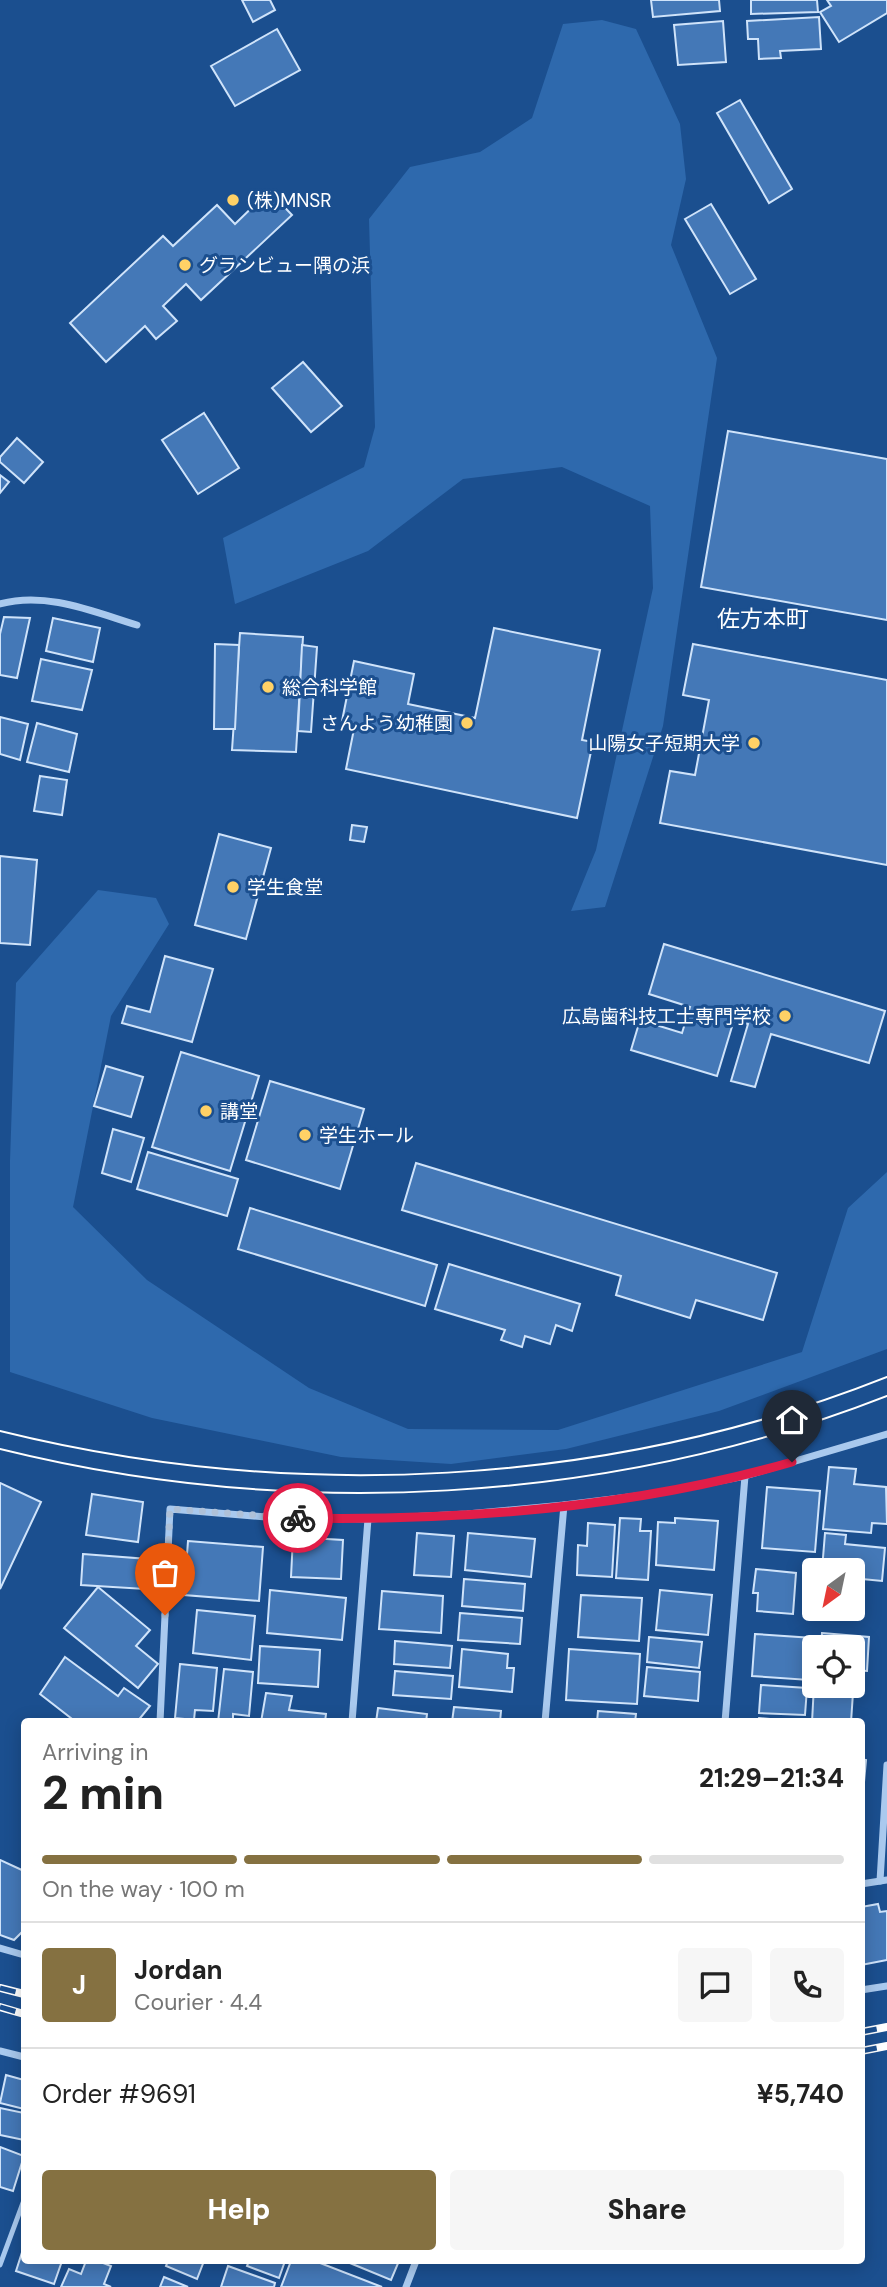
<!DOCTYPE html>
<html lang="en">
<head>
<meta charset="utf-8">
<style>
  :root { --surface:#fff; --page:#f6f6f6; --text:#222; --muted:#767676; --line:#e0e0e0; --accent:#857141 }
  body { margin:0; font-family:"DM Sans","Noto Sans JP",sans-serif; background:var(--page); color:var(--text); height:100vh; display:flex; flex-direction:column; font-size:26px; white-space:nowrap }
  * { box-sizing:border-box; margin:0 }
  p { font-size:23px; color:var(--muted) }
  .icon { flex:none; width:38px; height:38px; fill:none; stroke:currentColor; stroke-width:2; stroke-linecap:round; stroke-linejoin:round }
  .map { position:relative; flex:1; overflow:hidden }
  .side { position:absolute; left:21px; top:1718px; width:844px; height:546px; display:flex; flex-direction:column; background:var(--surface); border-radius:7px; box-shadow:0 4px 18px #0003 }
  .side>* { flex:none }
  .needle { width:46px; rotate:213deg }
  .buttons { position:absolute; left:802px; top:1558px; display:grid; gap:14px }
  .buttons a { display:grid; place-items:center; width:63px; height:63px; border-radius:7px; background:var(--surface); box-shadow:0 4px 18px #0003; font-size:35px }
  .pin { position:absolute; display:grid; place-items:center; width:60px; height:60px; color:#fff; margin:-72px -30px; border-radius:50% 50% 50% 0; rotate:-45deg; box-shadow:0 0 7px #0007 }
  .pin .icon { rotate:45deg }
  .courier { position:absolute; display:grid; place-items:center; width:70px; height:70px; margin:-35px; border:5px solid #e11d48; border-radius:50%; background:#fff; color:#222; box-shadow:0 2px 9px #0007 }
  .head em { font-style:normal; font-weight:800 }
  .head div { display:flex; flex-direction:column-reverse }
  .head { display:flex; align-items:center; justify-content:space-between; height:119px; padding:0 21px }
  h1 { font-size:46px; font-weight:800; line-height:52px }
  .bar { display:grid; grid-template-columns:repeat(4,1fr); gap:10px 7px; align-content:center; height:84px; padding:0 21px }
  .bar i { height:9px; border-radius:5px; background:var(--line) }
  .bar .on { background:var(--accent) }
  .bar p { grid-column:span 4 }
  .line { display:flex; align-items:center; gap:18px; padding:0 21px; border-top:2px solid var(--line) }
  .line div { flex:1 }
  .round { display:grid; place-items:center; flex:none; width:74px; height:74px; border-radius:7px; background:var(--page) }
  .cta { display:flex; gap:14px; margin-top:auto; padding:14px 21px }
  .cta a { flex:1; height:80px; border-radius:7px; background:var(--accent); color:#fff; font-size:28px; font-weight:800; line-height:80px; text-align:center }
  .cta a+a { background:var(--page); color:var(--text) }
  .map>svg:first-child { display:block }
  .green { fill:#2e69ad }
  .building { fill:#4478b7; stroke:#cfe3fa; stroke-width:2 }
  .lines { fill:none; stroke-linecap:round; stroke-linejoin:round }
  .lane { stroke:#a9c9ee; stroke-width:5 }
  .street { stroke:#a9c9ee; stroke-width:7 }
  .tram { stroke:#fff; stroke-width:2 }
  .rail-casing { stroke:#fff; stroke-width:8 }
  .rail { stroke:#1b4f8f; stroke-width:5; stroke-dasharray:16; stroke-linecap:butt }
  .done { stroke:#afc1d8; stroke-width:7; stroke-dasharray:0 12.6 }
  .route { stroke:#e11d48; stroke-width:9 }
  .poi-dot { fill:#ffd166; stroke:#1b4f8f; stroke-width:2.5 }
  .labels { text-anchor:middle; stroke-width:6; stroke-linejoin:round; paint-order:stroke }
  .poi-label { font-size:19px; fill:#fff; stroke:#1b4f8f; text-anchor:start }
  .quarter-label { font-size:23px; fill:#fff; stroke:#1b4f8f }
</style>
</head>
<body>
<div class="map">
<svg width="887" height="2287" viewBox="0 0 887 2287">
  <rect width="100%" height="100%" fill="#1b4f8f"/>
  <g class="green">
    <path d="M602 20 636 29 680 124 686 179 671 245 717 358 663 726 605 907 571 911 596 850 653 588 650 506 562 467 463 479 368 551 235 604 223 538 364 467 375 427 369 219 410 167 480 152 532 118 563 24Z"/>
    <path d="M98 890 156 898 169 924 111 1016 73 1207 147 1280 309 1388 408 1429 558 1430 802 1352 848 1208 887 1172V1349L719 1411 566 1449 451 1464 341 1457 152 1418 10 1372V1161L16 983Z"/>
  </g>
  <g class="building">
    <path d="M242 0H270L275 10 253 22Z"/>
    <path d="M651 0H719L720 11 653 17Z"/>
    <path d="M751 0H817L818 12 751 14Z"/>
    <path d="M827 0H887V13L839 42 820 12 831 6Z"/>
    <path d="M819 17 821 49 780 51 781 58 759 59 758 39H748L747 21Z"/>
    <path d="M723 21 726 62 678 65 674 25Z"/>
    <path d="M277 29 300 70 235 106 211 66Z"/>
    <path d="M740 100 792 189 769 203 717 113Z"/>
    <path d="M269 191 292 215 201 300 186 284 163 306 177 321 156 339 145 326 106 362 70 323 163 236 173 246 217 205 235 224Z"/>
    <path d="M711 204 756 279 730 294 685 219Z"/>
    <path d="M303 362 342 406 311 432 272 388Z"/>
    <path d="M204 413 239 468 198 494 162 440Z"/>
    <path d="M728 431 887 459V620L701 587Z"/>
    <path d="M17 438 43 462 24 483 0 462V457Z"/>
    <path d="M0 475 9 482 0 493Z"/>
    <path d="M4 617 30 618 17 678 0 675V634Z"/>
    <path d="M53 618 100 628 93 662 46 651Z"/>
    <path d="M494 628 600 650 582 740 593 742 577 818 346 769 355 724 342 721 354 661 414 674 408 704 475 718Z"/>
    <path d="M240 633 303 637 296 752 232 750Z"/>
    <path d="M215 644 239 645 235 729H214Z"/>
    <path d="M693 644 887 680V865L660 823 670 771 695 775 709 700 683 695Z"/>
    <path d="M302 645 317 647 311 732 298 731Z"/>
    <path d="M41 659 92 670 82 710 32 701Z"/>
    <path d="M0 717 28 724 20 760 0 754Z"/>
    <path d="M37 723 77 734 69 772 27 762Z"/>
    <path d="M40 776 67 780 62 815 34 811Z"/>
    <path d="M352 825 367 827 364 842 350 840Z"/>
    <path d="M219 834 271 848 246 939 195 925Z"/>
    <path d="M0 856 37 860 30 945 0 943Z"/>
    <path d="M664 944 885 1011 869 1063 771 1034 755 1087 731 1081 748 1024 734 1020 717 1076 631 1050 640 1020 682 1033 690 1007 649 994Z"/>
    <path d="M165 956 213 969 192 1042 122 1023 127 1006 150 1012Z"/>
    <path d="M181 1052 259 1076 230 1171 152 1147Z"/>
    <path d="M106 1066 143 1077 131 1117 94 1106Z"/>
    <path d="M270 1081 364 1109 340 1189 246 1160Z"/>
    <path d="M113 1129 144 1138 131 1182 102 1173Z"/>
    <path d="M148 1152 238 1179 227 1216 137 1189Z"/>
    <path d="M416 1163 777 1273 763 1320 696 1300 690 1318 616 1295 621 1276 402 1210Z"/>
    <path d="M250 1208 437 1265 425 1306 238 1249Z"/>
    <path d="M449 1264 580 1304 572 1331 556 1325 550 1344 525 1336 522 1347 501 1340 505 1330 435 1309Z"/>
    <path d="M829 1467 856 1469 854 1484 886 1487 887 1524 872 1523 871 1533 823 1529Z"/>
    <path d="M0 1483 41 1502 0 1589Z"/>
    <path d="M767 1487 820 1491 815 1552 762 1548Z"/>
    <path d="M92 1494 143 1502 138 1542 86 1535Z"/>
    <path d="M620 1518 641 1519 640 1531H651L648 1580 616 1578Z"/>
    <path d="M675 1518 718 1521 714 1570 656 1565 658 1522 675 1523Z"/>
    <path d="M588 1523 615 1525 612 1577 577 1575 578 1545 587 1546Z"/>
    <path d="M417 1533 454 1536 451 1577 414 1575Z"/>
    <path d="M468 1533 535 1539 531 1577 465 1570Z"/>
    <path d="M825 1533 846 1535 845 1544 885 1548 882 1581 852 1578V1570H822Z"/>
    <path d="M293 1537 343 1540 341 1579 291 1577Z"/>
    <path d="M188 1541 263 1547 259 1601 184 1595Z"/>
    <path d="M83 1554 148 1559 145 1589 81 1585Z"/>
    <path d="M756 1569 796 1573 793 1614 757 1611 758 1593H753Z"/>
    <path d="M464 1579 525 1584 523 1611 462 1606Z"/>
    <path d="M98 1587 150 1630 136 1646 158 1664 138 1688 64 1628Z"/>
    <path d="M270 1590 346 1598 342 1640 267 1633Z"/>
    <path d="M660 1590 712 1595 708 1635 656 1630Z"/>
    <path d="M382 1591 443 1596 441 1633 379 1629Z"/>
    <path d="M581 1595 642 1598 639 1641 578 1637Z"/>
    <path d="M197 1610 255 1616 251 1660 193 1653Z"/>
    <path d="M460 1613 522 1618 520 1644 458 1640Z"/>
    <path d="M822 1633 869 1637 867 1671 852 1670V1647H821Z"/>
    <path d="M755 1634 813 1638 809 1680 752 1676Z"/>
    <path d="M649 1637 702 1642 699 1668 647 1662Z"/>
    <path d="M395 1641 452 1646 450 1668 394 1664Z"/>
    <path d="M260 1646 320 1650 318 1687 258 1683Z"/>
    <path d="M462 1649 508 1654 507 1668H514L512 1692 459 1687Z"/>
    <path d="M569 1649 640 1654 637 1704 566 1700Z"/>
    <path d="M65 1657 118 1696 124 1688 150 1706 137 1722H76L40 1694Z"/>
    <path d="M180 1664 217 1668 213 1711 195 1710 194 1720 175 1718Z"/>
    <path d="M647 1667 700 1672 698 1701 644 1696Z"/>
    <path d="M224 1669 253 1672 249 1716 233 1714V1722H218Z"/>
    <path d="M395 1671 453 1676 451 1699 393 1695Z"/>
    <path d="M852 1678H854L851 1722H812L814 1685H852Z"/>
    <path d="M761 1685 807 1688 805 1715 759 1713Z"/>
    <path d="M266 1693 292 1696 289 1710 326 1714 325 1722H261Z"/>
    <path d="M454 1707 501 1711 500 1722H452Z"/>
    <path d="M378 1708 427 1714 426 1722H376Z"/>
    <path d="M598 1711 636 1714 635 1722H597Z"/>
    <path d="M759 1718 803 1722H758Z"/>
    <path d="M861 1759 866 1760 862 1804H861Z"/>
    <path d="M0 1860 24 1871V1930L14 1940 0 1935Z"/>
    <path d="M878 1904 880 1912 887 1911V1960L861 1965V1907Z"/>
    <path d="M6 2075 24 2080V2109L0 2103Z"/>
    <path d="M0 2108 24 2113V2140L0 2135Z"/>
    <path d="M0 2147 24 2156 13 2191 0 2187Z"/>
    <path d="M24 2246V2261H62L54 2284 16 2271Z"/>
    <path d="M86 2261H98L111 2266 104 2284 111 2287H61L69 2269 81 2274Z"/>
    <path d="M168 2261H204L197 2279 166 2266Z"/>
    <path d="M249 2261H285L279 2278 247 2266Z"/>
    <path d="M291 2261H315L382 2287H281Z"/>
    <path d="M345 2261H399L391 2280Z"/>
    <path d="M228 2266 275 2283 274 2287H221Z"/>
    <path d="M164 2277 188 2287H160Z"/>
  </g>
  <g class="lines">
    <path class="lane" d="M0 2265 24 2200"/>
    <g class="street">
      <path d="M0 604C46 591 94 612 137 625"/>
      <path d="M160 1722 170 1509 266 1517 368 1519 467 1514 564 1505 653 1494 745 1476 887 1434"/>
      <path d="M352 1722 368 1519"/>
      <path d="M545 1722 564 1505"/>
      <path d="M725 1722 745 1476"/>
      <path d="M880 1881 887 1765"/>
      <path d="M861 1884 887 1880"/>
      <path d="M0 1948 24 1955"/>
      <path d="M861 1990 887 1986"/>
      <path d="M0 2051 24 2057"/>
      <path d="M406 2287 416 2261"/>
    </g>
    <g class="tram">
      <path d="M0 1431C291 1503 607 1488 887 1377"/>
      <path d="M0 1449C290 1521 608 1505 887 1396"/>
    </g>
    <defs>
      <g id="rail">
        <path d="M0 1988 24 1994"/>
        <path d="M0 2007 24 2014"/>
        <path d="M861 2032 887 2027"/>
        <path d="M861 2051 887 2046"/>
      </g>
    </defs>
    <use href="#rail" class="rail-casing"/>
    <use href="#rail" class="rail"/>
  </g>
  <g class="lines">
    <path class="done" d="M165 1615 170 1509 298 1518"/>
    <path class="route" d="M298 1518C463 1521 633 1508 792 1462"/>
  </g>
  <g class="poi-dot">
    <circle cx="233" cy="200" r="7"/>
    <circle cx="185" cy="265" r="7"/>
    <circle cx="268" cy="687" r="7"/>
    <circle cx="467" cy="723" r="7"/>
    <circle cx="754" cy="743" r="7"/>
    <circle cx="233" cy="887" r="7"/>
    <circle cx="785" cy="1016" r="7"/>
    <circle cx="206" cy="1111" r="7"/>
    <circle cx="305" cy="1135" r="7"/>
  </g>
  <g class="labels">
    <g class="poi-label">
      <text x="247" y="207">(株)MNSR</text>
      <text x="199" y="272">グランビュー隅の浜</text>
      <text x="282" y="694">総合科学館</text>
      <text x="453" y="730" text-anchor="end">さんよう幼稚園</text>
      <text x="740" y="750" text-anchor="end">山陽女子短期大学</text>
      <text x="247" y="894">学生食堂</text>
      <text x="771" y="1023" text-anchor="end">広島歯科技工士専門学校</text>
      <text x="220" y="1118">講堂</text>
      <text x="319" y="1142">学生ホール</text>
    </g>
    <g class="quarter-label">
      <text x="763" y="627">佐方本町</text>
    </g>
  </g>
</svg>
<div class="buttons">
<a><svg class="needle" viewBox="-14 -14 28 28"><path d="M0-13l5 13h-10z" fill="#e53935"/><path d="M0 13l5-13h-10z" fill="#767676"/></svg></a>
<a><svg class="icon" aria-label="locate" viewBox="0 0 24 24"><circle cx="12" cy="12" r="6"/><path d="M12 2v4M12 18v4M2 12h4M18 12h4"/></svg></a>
</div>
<div class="pin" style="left:165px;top:1615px;background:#ea580c"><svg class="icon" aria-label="bag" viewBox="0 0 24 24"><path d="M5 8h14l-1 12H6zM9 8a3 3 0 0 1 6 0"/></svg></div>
<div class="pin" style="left:792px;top:1462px;background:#1f2937"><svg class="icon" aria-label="home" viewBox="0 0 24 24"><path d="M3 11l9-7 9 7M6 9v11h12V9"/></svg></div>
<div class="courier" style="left:298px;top:1518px"><svg class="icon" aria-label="bike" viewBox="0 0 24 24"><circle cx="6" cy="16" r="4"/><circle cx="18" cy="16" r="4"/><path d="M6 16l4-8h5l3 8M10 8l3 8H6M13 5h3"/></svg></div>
<section class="side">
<div class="head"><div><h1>2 min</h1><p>Arriving in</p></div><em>21:29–21:34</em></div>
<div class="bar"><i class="on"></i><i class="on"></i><i class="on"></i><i></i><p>On the way · 100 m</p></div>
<div class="line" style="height:126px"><b class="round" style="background:var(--accent);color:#fff">J</b><div><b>Jordan</b><p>Courier · 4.4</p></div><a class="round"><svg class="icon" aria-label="chat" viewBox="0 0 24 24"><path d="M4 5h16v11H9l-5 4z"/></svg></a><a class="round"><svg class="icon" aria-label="phone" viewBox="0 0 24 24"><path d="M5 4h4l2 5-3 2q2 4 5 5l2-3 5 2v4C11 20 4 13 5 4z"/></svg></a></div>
<div class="line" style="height:91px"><div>Order #9691</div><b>¥5,740</b></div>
<div class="cta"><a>Help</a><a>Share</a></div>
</section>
</div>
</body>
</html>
